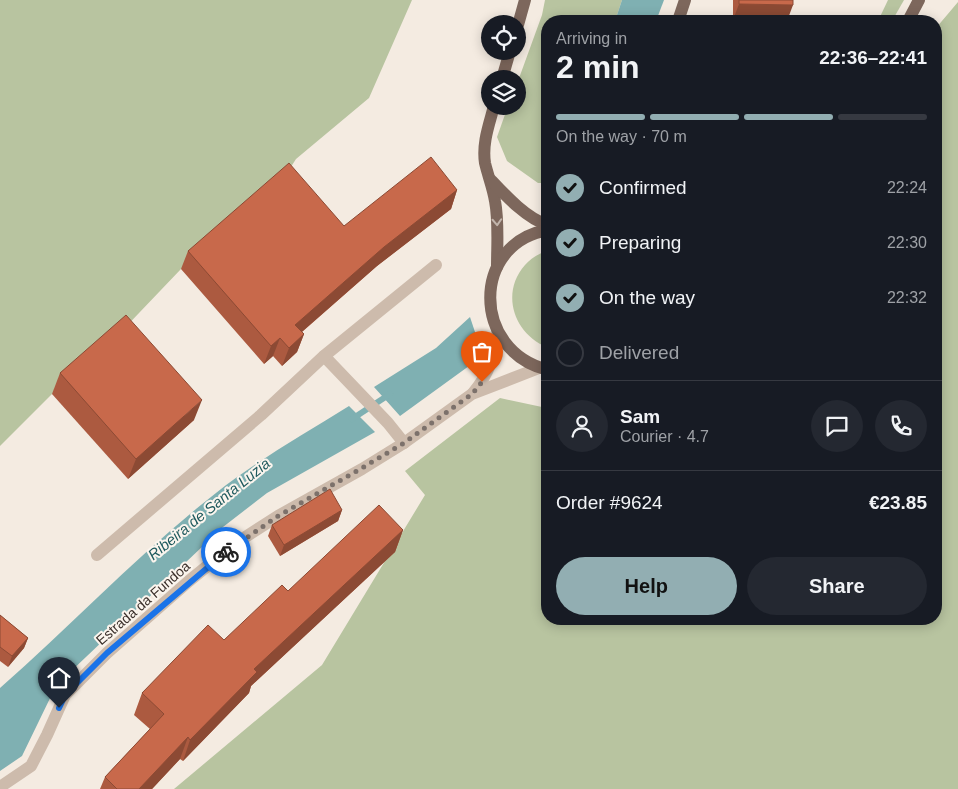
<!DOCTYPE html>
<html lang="en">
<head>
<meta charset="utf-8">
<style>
  :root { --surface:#171b24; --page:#242831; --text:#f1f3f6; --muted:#9ea1a6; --line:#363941; --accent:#92aeb2 }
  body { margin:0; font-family:Arial,sans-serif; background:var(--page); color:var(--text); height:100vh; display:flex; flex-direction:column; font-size:19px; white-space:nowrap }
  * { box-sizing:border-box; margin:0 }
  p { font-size:16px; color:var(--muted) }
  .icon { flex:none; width:28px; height:28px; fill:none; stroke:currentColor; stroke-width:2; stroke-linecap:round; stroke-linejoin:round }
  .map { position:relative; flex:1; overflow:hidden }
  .side { position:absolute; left:541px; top:15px; width:401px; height:610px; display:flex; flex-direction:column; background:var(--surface); border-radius:20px; box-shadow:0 2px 12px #0003 }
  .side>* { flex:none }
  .buttons { position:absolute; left:481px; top:15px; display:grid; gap:10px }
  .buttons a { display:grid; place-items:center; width:45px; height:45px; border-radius:50%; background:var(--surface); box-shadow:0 2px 12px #0003; font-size:25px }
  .pin { position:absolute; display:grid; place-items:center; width:42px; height:42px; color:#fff; margin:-51px -21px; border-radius:50% 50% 50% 0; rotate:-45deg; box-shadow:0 0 5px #0007 }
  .pin .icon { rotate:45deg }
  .courier { position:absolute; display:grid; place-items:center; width:50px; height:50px; margin:-25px; border:4px solid #1a73e8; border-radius:50%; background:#fff; color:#222; box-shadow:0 1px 6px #0007 }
  .overview em { font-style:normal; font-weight:600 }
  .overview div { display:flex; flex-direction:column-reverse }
  .overview { display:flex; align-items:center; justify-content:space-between; height:85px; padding:0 15px }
  h1 { font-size:32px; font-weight:600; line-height:38px }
  .bar { display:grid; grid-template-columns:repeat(4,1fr); gap:8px 5px; align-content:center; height:60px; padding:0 15px }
  .bar i { height:6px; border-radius:4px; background:var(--line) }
  .bar .selected { background:var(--accent) }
  .bar p { grid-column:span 4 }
  .line { display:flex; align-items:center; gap:12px; padding:0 15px; border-top:1px solid var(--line) }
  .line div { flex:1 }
  .round { display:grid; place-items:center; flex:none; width:52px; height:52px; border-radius:26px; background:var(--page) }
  ol { padding:0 15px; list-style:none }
  li { display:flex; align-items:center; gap:15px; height:55px }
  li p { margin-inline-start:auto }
  li .icon { padding:5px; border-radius:50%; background:var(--accent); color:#111; stroke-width:4 }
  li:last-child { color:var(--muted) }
  li i { width:28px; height:28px; border:2px solid var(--line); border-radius:50% }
  .cta { display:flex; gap:10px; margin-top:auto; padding:10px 15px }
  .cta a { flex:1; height:58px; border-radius:30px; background:var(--accent); color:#111; font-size:20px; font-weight:600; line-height:58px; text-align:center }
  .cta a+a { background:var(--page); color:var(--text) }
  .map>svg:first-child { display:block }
  .green { fill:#b8c4a0 }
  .water { fill:#7fb0b2 }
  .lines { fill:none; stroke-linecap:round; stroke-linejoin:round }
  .stream { stroke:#7fb0b2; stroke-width:6 }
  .minor { stroke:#cdbbac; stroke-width:12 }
  .major { stroke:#7d675c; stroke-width:12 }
  .wall { fill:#ac5a40 }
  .shaded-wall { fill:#8c4a34 }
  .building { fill:#c8694b; stroke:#8c4a34 }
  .oneway { stroke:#c2b5ac }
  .done { stroke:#7c716b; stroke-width:5; stroke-dasharray:0 9 }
  .route { stroke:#1a73e8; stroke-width:6 }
  .labels { text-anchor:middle; stroke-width:4; stroke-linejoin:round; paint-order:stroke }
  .street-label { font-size:14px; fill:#3b302b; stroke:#fbf5ee }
  .water-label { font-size:15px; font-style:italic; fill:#1f5a5e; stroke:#fbf5ee }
</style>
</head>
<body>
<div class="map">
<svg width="958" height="789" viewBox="0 0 958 789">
  <rect width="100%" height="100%" fill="#f4ebe1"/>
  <g class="green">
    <path d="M0 0H412L369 98 296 159 282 181 181 269 118 335 52 394 0 446Z"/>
    <path d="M545 0H622L615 21H548L547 183H538L507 161 497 137 508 106H518V81L542 15Z"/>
    <path d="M888 0H904L892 21H878Z"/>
    <path d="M958 2V789H174L322 665 425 495 405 471 500 398 542 407 547 406 548 619H936V28Z"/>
    <path d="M547 250V347C514 334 500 293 525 265 531 258 539 254 547 250Z"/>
  </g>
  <g class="water">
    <path d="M622 0H664L656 21H615Z"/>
    <path d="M470 317 480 347V358L400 416 374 387 436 348Z"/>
    <path d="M349 406 375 432 267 493 223 527 67 675 54 690 22 756 0 771V688C73 624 140 552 216 493 258 460 304 434 349 406Z"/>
  </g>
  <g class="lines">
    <path class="stream" d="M352 419 390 394"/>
    <g class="minor">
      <path d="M324 356 388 423 404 443"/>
      <path d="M473 393C489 374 496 355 497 331"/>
      <path d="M97 555 261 415 324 356 436 265"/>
      <path d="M0 787 31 766 47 735 65 695 107 653 189 581 233 545 278 516 362 469 404 443 472 394 539 368"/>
    </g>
    <g class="major">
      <path d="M678 21 685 0"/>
      <path d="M908 21 919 0"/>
      <path d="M518 25 525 0"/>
      <path d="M502 79 510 51"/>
      <path d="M494 106C489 125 482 143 485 163 488 176 493 188 495 201 499 222 497 245 497 267"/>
      <path d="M491 180C505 195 527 219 548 225"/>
      <path d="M548 230C471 243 471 351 548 370"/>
    </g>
  </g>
  <g class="wall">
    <path d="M733 0H793L787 21 733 20Z"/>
    <path d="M457 190 451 209 377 266 302 332 304 334 297 352 282 366 273 356 264 364 181 269 188 251 344 226Z"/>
    <path d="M60 373 194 420 128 479 52 394Z"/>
    <path d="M342 510 338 521 280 556 268 536 272 525Z"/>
    <path d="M403 530 395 552 251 686 249 693 183 761 180 759 152 789H100L105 777 150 729 134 715 142 693 224 640 288 591Z"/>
    <path d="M0 615 28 638 24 648 8 667 0 661Z"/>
  </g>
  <g class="shaded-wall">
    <path d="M739 4 793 5 787 21 733 20Z"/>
    <path d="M457 190 451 209 377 266 289 343 295 325 384 247Z"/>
    <path d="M304 334 297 352 282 366 289 348Z"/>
    <path d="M280 338 273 356 264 364 271 346Z"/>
    <path d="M202 400 194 420 128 479 136 459Z"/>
    <path d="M342 510 338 521 280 556 284 545Z"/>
    <path d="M403 530 395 552 251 686 249 693 183 761 190 740 254 669Z"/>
    <path d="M28 638 24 648 8 667 12 656Z"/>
    <path d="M188 737 180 759 152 789H139Z"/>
  </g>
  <g class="building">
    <path d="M739 0H793V5L739 4Z"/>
    <path d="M431 157 457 190 384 247 295 325 304 334 289 348 280 338 271 346 188 251 289 163 344 226Z"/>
    <path d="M126 315 202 400 136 459 60 373Z"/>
    <path d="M330 489 342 510 284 545 272 525Z"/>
    <path d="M379 505 403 530 254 669 257 672 190 740 188 737 139 789H117L105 777 164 714 142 693 208 625 224 640 282 585 288 591Z"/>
    <path d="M0 615 28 638 12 656 0 647Z"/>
  </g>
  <defs><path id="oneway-chevron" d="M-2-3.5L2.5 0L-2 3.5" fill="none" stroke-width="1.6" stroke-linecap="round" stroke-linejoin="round" transform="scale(1.25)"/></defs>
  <use class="oneway" href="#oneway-chevron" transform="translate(497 222) rotate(87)"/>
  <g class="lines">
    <path class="done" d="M226 552 278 516 362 468 404 443 472 394 482 382"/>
    <path class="route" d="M59 708 65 695 107 653 226 552"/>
  </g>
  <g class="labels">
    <g class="street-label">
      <text transform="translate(143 603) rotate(-41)" y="5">Estrada da Fundoa</text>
    </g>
    <g class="water-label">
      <text transform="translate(209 509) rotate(-39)" y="5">Ribeira de Santa Luzia</text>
    </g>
  </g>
</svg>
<div class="buttons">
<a><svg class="icon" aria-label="locate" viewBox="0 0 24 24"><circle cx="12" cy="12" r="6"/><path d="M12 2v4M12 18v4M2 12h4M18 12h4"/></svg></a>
<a><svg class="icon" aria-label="layers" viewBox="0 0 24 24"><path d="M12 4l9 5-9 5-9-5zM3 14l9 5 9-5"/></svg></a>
</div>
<div class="pin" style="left:482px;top:382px;background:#ea580c"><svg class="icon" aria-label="bag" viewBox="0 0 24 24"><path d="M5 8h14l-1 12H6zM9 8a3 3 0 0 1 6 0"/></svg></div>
<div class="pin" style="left:59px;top:708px;background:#1f2937"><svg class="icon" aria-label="home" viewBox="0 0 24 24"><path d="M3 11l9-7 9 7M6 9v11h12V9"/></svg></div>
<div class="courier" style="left:226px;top:552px"><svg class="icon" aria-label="bike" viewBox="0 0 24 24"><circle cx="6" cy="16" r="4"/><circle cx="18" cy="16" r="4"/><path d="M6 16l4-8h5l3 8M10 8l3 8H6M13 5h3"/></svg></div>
<section class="side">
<div class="overview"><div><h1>2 min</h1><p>Arriving in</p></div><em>22:36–22:41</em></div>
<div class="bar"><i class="selected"></i><i class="selected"></i><i class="selected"></i><i></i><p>On the way · 70 m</p></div>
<ol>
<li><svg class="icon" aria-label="check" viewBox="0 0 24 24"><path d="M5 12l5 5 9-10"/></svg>Confirmed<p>22:24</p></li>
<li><svg class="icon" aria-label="check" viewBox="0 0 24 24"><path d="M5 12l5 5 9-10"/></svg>Preparing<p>22:30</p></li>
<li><svg class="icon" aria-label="check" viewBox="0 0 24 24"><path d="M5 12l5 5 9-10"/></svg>On the way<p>22:32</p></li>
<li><i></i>Delivered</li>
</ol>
<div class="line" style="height:90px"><a class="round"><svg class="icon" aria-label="person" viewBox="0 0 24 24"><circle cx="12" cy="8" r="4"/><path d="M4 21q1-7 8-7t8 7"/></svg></a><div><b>Sam</b><p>Courier · 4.7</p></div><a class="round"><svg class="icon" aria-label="chat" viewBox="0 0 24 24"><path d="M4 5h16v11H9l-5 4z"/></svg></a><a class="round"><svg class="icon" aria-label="phone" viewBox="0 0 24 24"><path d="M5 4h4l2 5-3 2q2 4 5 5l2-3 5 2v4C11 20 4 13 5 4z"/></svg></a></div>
<div class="line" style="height:65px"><div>Order #9624</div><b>€23.85</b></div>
<div class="cta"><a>Help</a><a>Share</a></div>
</section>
</div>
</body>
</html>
